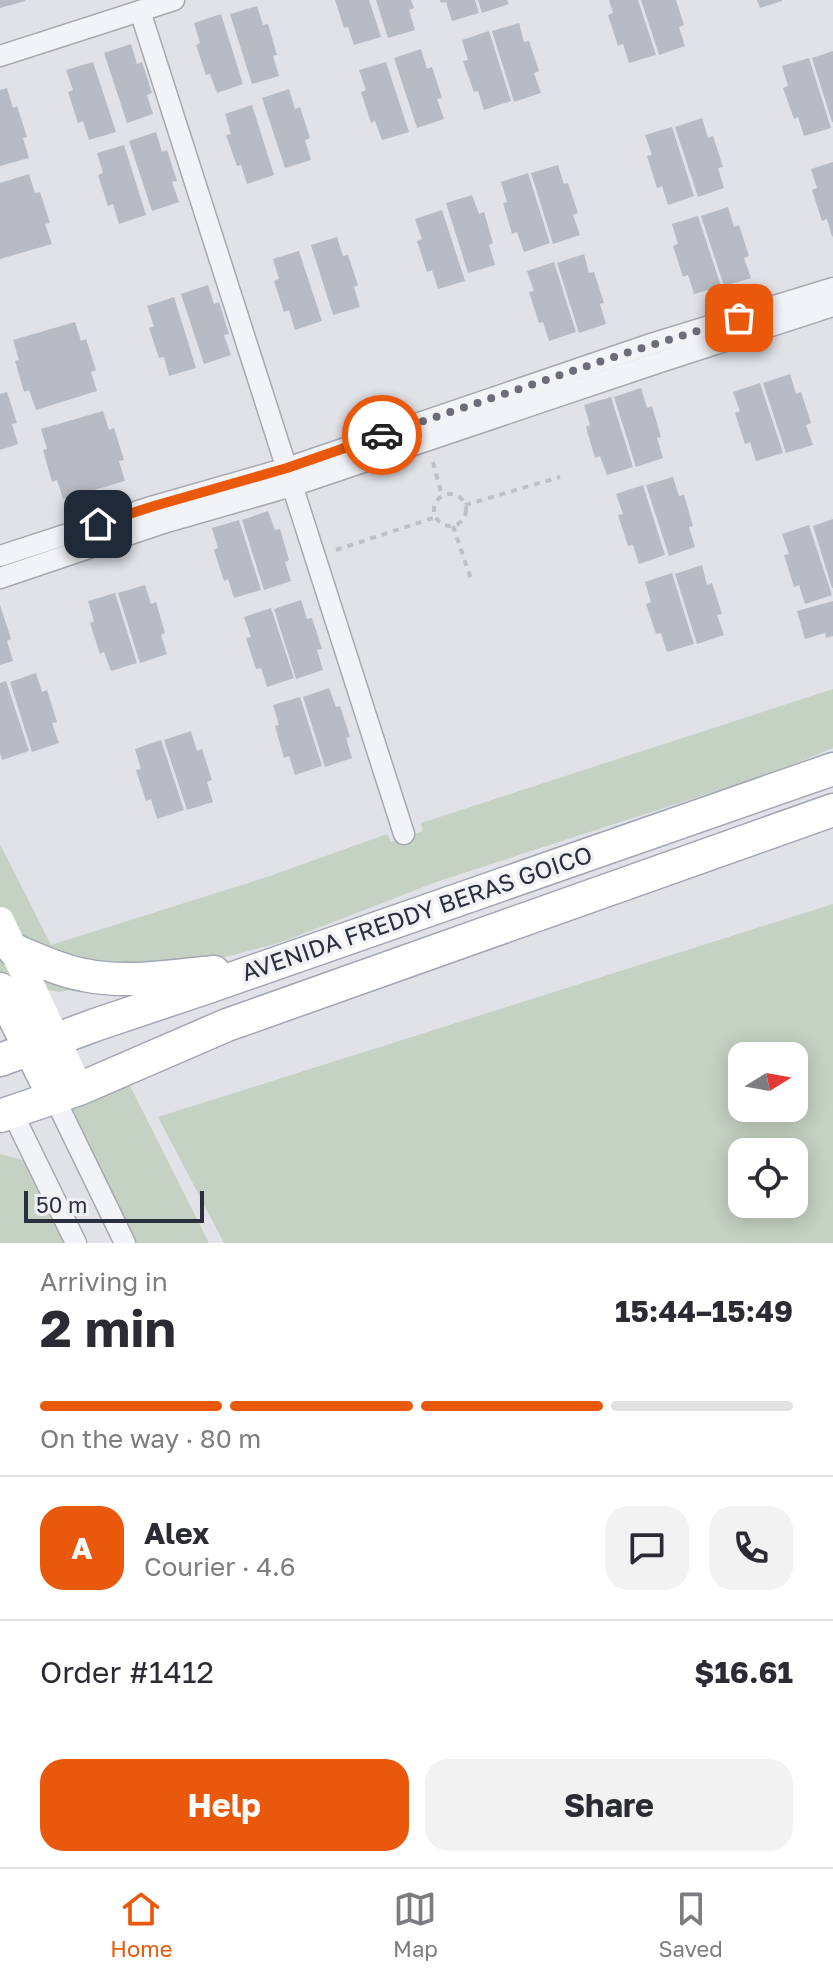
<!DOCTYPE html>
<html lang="en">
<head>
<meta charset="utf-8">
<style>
  :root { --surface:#fff; --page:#f2f2f3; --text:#2b2b33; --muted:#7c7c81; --line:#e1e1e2; --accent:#ea580c }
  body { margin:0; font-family:"Golos Text",sans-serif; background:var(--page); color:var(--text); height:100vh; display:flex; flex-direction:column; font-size:30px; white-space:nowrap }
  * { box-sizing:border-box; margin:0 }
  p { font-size:26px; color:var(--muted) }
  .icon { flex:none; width:44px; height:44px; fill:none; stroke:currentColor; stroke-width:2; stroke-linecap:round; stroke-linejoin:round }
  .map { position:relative; height:1243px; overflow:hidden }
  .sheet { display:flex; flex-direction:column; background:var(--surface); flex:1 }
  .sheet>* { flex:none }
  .needle { width:52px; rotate:79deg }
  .fabs { position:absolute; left:728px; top:1042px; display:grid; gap:16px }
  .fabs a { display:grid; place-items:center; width:80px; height:80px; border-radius:16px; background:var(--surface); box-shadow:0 4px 20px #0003; font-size:40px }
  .scale { position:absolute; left:24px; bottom:20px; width:180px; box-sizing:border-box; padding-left:8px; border:4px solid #2a303d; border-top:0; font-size:22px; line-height:28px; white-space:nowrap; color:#2a303d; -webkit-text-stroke:6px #eff1f5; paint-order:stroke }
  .pin { position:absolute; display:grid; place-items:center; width:68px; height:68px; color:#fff; margin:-34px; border-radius:16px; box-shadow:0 4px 12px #0006 }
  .courier { position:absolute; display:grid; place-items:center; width:80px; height:80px; margin:-40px; border:6px solid #ea580c; border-radius:50%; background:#fff; color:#222; box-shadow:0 2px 10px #0007 }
  .head em { font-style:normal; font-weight:700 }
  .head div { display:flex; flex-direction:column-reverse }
  .head { display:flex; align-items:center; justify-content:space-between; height:136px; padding:0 40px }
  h1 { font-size:52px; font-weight:700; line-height:60px }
  .bar { display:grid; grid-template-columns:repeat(4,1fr); gap:12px 8px; align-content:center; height:96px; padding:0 40px }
  .bar i { height:10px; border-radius:6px; background:var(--line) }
  .bar .current { background:var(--accent) }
  .bar p { grid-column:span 4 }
  .line { display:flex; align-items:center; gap:20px; padding:0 40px; border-top:2px solid var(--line) }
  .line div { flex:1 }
  .round { display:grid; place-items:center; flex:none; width:84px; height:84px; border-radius:24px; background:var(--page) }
  .action { display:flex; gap:16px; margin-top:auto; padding:16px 40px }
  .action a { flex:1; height:92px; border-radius:24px; background:var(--accent); color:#fff; font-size:32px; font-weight:700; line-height:92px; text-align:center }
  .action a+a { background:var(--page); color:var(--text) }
  .tab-bar { display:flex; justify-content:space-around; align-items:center; height:112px; border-top:2px solid var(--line); background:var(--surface); font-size:22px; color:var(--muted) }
  .tab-bar a { display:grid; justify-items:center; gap:4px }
  .tab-bar .current { color:var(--accent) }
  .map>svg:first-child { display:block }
  .green { fill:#c5d1c2; fill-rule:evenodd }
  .building { fill:#b7bbc4 }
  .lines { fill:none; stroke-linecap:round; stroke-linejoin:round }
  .street-casing { stroke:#a6a9b1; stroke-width:23 }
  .primary-casing { stroke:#a0a6b2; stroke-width:35 }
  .path { stroke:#bec0c6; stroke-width:4; stroke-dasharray:6 6; stroke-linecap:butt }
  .street { stroke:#f2f3f6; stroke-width:20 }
  .secondary { stroke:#fff; stroke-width:28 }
  .primary { stroke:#fff; stroke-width:32 }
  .done { stroke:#6a6e79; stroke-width:8; stroke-dasharray:0 14.4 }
  .route { stroke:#ea580c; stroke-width:10 }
  .labels { text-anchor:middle; stroke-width:7; stroke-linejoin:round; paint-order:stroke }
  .street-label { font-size:24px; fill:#2a303d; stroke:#eff1f5 }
</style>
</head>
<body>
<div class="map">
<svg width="833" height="1243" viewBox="0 0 833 1243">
  <rect width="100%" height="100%" fill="#e0e2e8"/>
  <g class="green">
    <path d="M833 689V748L772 773 439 881 279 943 166 972 59 992 3 981 0 974V844L51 945 267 877 387 834 391 842 423 831 421 823Z"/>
    <path d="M833 904V1243H224L158 1117ZM794 1056V1108H742V1056ZM794 1152V1204H742V1152Z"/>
    <path d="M125 1076 209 1243H129L64 1112Z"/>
    <path d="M0 1154 30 1162 75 1243H0Z"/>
  </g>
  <g class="building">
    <path d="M0 0H25V1L0 8Z"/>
    <path d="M335 0H369L381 37 354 45 348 27 344 28Z"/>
    <path d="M376 0H411L414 8 409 10 415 30 388 38Z"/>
    <path d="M440 0H475L479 13 452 21 446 2 441 3Z"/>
    <path d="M478 0H507L509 4 482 13Z"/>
    <path d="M609 0H638L656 55 629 63 623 44 618 46 608 15 613 13Z"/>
    <path d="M641 0H676L684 25 679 27 685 46 659 55Z"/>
    <path d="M757 0H782V1L760 8Z"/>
    <path d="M257 6 263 25 268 24 277 55 273 56 279 76 252 84 230 14Z"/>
    <path d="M221 14 243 84 217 93 210 74 206 75 196 45 200 43 194 23Z"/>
    <path d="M519 23 524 42 529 41 539 71 534 73 541 93 514 102 492 31Z"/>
    <path d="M489 31 511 101 484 110 478 91 474 92 463 61 468 60 462 40Z"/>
    <path d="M131 44 137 64 142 62 152 93 147 95 153 114 127 123 104 53Z"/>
    <path d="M421 49 427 69 432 67 442 98 437 99 444 119 417 128 394 58Z"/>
    <path d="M833 51V122H832L812 58Z"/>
    <path d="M809 58 831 128 804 136 798 117 794 119 783 88 788 86 782 66Z"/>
    <path d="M93 62 116 132 89 140 83 121 78 123 68 92 73 90 66 70Z"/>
    <path d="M386 62 409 132 382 140 375 121 371 123 361 92 366 90 359 70Z"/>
    <path d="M7 88 13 108 17 106 27 137 23 138 29 158 0 166V90Z"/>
    <path d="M289 89 295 109 300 107 310 138 305 140 311 160 285 168 262 98Z"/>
    <path d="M252 105 274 175 247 184 241 165 237 166 226 135 231 134 225 114Z"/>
    <path d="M702 118 708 138 713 136 723 167 718 168 724 188 698 197 675 127Z"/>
    <path d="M672 127 694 196 668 205 662 186 657 188 647 156 652 155 645 135Z"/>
    <path d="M156 132 162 152 167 150 177 181 172 182 179 202 152 211 129 141Z"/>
    <path d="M124 145 146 215 119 224 113 204 108 206 98 175 103 173 97 153Z"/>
    <path d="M833 162V236L832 237 827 219 822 221 812 190 817 188 811 169Z"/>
    <path d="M558 165 564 184 568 183 578 213 573 215 580 235 553 244 531 173Z"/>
    <path d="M528 173 550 243 524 252 517 232 512 234 503 203 507 202 501 182Z"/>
    <path d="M29 174 35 193 40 192 50 223 45 224 52 244 0 259V183Z"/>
    <path d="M472 195 479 214 484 212 493 243 489 245 495 265 468 273 446 203Z"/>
    <path d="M728 207 734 227 739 225 749 256 744 258 751 278 724 286 701 216Z"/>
    <path d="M442 210 465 281 438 289 432 270 427 272 417 241 422 239 415 219Z"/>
    <path d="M698 216 721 286 694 294 688 275 683 277 673 246 678 244 672 224Z"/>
    <path d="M337 237 343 256 348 255 358 285 354 287 360 307 333 315 311 245Z"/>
    <path d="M299 251 322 321 295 330 289 310 284 312 274 281 279 279 273 259Z"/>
    <path d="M584 254 589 273 594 272 604 303 600 304 606 324 579 333 557 263Z"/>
    <path d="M554 262 576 332 549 341 543 322 539 323 529 292 534 291 527 271Z"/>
    <path d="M208 285 214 304 219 302 229 334 224 335 231 355 204 364 181 294Z"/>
    <path d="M174 297 196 368 169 376 164 357 159 358 149 328 154 326 147 306Z"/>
    <path d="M75 322 81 341 86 339 96 370 91 372 97 391 36 410 29 390 24 392 15 361 19 360 13 340Z"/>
    <path d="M790 374 796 394 801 392 811 423 806 425 813 445 786 453 763 383Z"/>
    <path d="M760 383 783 453 756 461 750 442 745 444 735 413 740 411 733 392Z"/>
    <path d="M641 388 647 408 652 406 661 437 657 438 663 458 636 467 614 397Z"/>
    <path d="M7 392 17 423 12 424 18 444 0 450V394Z"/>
    <path d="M611 397 633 467 607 475 600 456 595 458 586 427 590 425 584 405Z"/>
    <path d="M103 411 109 430 114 428 124 460 119 461 125 481 63 499 57 480 52 482 43 450 47 449 41 429Z"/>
    <path d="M673 477 679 496 684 495 693 526 689 527 695 547 669 556 646 485Z"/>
    <path d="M643 485 665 555 639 564 633 545 628 546 618 515 623 514 616 494Z"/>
    <path d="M268 511 275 530 280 529 289 560 285 562 291 581 264 590 242 520Z"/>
    <path d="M833 519V588H832L813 526Z"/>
    <path d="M239 520 261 590 234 598 228 579 224 581 214 550 218 548 212 528Z"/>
    <path d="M809 525 832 595 805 604 799 585 794 587 784 555 789 554 782 534Z"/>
    <path d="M702 565 707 585 712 583 722 614 717 615 724 635 697 644 675 574Z"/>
    <path d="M672 573 694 644 667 652 661 633 656 634 646 604 651 602 645 582Z"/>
    <path d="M145 585 151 604 156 602 165 633 161 635 167 654 140 663 118 593Z"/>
    <path d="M115 593 137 663 111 671 104 652 100 654 90 623 94 621 88 601Z"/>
    <path d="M301 600 307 619 312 618 322 649 317 650 323 670 296 679 274 609Z"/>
    <path d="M833 601V636L826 638 825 633 805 639 797 611Z"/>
    <path d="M0 605 11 639 7 641 13 661 0 665Z"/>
    <path d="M271 608 294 678 267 687 261 668 256 669 246 638 251 637 244 617Z"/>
    <path d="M36 673 42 692 47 690 57 722 52 723 59 743 32 752 10 682Z"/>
    <path d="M6 681 29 751 2 760 0 753V683Z"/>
    <path d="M329 688 336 707 340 706 350 737 346 738 352 758 325 767 303 697Z"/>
    <path d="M300 697 322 766 295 775 289 756 284 758 275 726 279 725 273 705Z"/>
    <path d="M191 731 197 751 202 749 212 780 207 782 213 802 187 810 164 740Z"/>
    <path d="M161 740 184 810 157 819 151 799 146 801 136 770 141 769 135 749Z"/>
  </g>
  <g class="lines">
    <defs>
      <g id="street">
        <path d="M140 11 404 834"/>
        <path d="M0 56 174 0"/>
        <path d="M0 556 154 506 287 468 654 343 833 288"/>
        <path d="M0 578 160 524 292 486 660 362 833 306"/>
        <path d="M54 1097 125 1243"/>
        <path d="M12 1112 76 1243"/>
      </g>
      <g id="primary">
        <path d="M14 950C36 959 60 971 84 975 126 984 171 976 214 972"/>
        <path d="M0 989 54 1097"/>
        <path d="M0 1060 95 1025 211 986 833 769"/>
        <path d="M0 1116 79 1089 227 1025 833 810"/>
      </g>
    </defs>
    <use href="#street" class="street-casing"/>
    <use href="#primary" class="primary-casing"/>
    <g class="path">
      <path d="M433 462 442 496"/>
      <circle cx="450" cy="510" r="16"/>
      <path d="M465 505 560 477"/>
      <path d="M453 526 472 582"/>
      <path d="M336 550 436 517"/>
    </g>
    <use href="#street" class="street"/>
    <path class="secondary" d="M0 921 79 1089"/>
    <use href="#primary" class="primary"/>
  </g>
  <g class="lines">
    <path class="done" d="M382 435 626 353 739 318"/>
    <path class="route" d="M98 524 154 506 287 468 382 435"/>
  </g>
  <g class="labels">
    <g class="street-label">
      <text transform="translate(417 914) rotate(-19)" y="8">AVENIDA FREDDY BERAS GOICO</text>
    </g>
  </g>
</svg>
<div class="fabs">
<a><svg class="needle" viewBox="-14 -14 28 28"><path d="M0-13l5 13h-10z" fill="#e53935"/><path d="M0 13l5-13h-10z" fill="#7c7c81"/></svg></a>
<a><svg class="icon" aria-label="locate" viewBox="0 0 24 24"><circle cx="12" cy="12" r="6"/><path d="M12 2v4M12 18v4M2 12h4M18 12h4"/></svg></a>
</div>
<div class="scale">50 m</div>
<div class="pin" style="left:739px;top:318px;background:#ea580c"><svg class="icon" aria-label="bag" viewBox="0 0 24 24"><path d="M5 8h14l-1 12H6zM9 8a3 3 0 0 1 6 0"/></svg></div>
<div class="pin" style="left:98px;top:524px;background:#1f2937"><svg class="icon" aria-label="home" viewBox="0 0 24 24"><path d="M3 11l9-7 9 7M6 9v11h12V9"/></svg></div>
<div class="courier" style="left:382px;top:435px"><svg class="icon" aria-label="car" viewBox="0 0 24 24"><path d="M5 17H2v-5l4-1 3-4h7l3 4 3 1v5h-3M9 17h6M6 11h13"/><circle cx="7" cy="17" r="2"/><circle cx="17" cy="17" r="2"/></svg></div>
</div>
<section class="sheet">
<div class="head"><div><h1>2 min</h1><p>Arriving in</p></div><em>15:44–15:49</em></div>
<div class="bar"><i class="current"></i><i class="current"></i><i class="current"></i><i></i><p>On the way · 80 m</p></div>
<div class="line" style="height:144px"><b class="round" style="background:var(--accent);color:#fff">A</b><div><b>Alex</b><p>Courier · 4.6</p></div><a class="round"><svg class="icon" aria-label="chat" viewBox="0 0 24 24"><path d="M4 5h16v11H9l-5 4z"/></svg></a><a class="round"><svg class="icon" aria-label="phone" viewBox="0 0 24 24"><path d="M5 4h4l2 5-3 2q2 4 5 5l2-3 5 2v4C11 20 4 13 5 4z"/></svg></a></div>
<div class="line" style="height:104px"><div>Order #1412</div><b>$16.61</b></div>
<div class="action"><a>Help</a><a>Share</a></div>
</section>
<nav class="tab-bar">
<a class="current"><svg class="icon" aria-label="home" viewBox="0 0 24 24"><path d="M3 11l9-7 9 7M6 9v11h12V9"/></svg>Home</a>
<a><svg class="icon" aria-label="map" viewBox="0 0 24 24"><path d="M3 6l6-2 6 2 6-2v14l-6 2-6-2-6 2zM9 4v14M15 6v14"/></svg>Map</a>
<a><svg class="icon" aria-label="saved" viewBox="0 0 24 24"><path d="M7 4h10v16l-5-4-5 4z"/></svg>Saved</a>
</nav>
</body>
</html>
